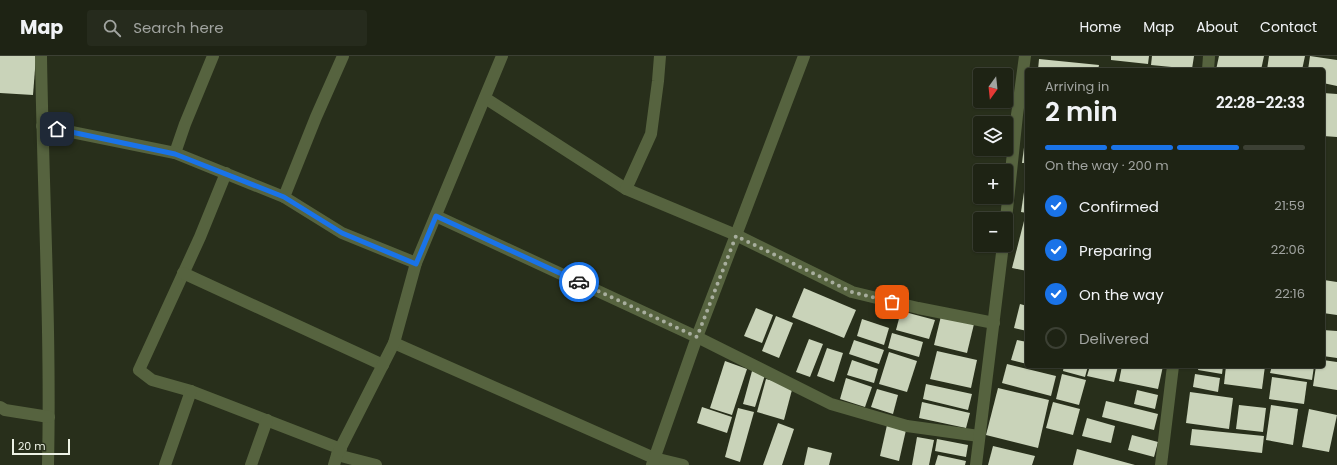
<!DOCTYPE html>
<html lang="en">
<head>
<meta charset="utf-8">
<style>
  :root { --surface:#1e2314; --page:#262b1d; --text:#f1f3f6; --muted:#a1a4a0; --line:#3c4034; --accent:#1a73e8 }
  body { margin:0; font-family:Poppins,sans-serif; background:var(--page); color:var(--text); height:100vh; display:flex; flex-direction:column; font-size:15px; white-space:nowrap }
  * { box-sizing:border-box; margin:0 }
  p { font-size:13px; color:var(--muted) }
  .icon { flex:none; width:22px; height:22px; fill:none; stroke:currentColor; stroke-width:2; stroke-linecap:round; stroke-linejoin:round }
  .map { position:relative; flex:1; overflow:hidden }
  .side { position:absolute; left:1025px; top:12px; width:300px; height:300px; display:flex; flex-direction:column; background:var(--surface); border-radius:4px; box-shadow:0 1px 3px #0004,0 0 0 1px var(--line) }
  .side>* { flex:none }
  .needle { width:26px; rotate:195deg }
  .controls { position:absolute; left:973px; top:12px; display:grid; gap:8px }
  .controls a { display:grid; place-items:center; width:40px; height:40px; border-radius:4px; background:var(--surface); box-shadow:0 1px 3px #0004,0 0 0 1px var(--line); font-size:20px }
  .scale { position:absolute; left:12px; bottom:10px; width:58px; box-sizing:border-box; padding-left:4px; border:2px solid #edf2e5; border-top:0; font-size:11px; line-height:14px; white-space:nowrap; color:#edf2e5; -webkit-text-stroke:3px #282f1b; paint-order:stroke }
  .pin { position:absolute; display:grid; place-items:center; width:34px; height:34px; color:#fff; margin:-17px; border-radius:8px; box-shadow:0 2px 6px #0006 }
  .courier { position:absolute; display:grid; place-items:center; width:40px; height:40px; margin:-20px; border:3px solid #1a73e8; border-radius:50%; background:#fff; color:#222; box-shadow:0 1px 5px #0007 }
  .overview em { font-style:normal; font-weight:600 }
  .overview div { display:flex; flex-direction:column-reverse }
  .overview { display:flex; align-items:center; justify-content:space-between; height:68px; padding:0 20px }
  h1 { font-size:26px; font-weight:600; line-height:30px }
  .bar { display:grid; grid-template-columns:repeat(4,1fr); gap:6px 4px; align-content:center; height:48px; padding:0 20px }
  .bar i { height:5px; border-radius:3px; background:var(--line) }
  .bar .on { background:var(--accent) }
  .bar p { grid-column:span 4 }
  ol { padding:0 20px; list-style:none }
  li { display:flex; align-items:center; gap:12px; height:44px }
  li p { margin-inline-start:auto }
  li .icon { padding:4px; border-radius:50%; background:var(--accent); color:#fff; stroke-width:4 }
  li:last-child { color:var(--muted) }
  li i { width:22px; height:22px; border:2px solid var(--line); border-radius:50% }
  header { display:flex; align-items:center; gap:24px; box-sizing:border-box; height:56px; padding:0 20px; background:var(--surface); border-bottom:1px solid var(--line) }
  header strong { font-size:19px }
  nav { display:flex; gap:22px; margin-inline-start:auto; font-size:14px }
  .search { width:280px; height:36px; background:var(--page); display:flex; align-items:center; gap:10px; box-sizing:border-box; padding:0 14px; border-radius:4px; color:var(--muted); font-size:15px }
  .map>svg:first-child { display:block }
  .building { fill:#c9d3b9 }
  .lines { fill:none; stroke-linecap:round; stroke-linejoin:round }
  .street { stroke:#56633f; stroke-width:12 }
  .done { stroke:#a8ae9e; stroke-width:4; stroke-dasharray:0 7.2 }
  .route { stroke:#1a73e8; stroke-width:5 }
</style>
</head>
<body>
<header>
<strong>Map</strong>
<div class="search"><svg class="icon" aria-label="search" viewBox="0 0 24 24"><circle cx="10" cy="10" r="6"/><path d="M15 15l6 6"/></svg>Search here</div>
<nav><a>Home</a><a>Map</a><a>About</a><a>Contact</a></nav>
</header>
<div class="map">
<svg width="1337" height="409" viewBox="0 0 1337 409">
  <rect width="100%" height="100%" fill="#282f1b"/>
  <g class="building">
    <path d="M0 0H36L33 39 0 37Z"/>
    <path d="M1111 0H1149L1148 8 1111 4Z"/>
    <path d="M1152 0H1194L1192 13 1151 9Z"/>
    <path d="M1219 0H1264L1261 14H1216Z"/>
    <path d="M1269 0H1305L1302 14H1267Z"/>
    <path d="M1310 0 1337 4V30L1323 27V14H1308Z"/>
    <path d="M1039 3 1099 9 1098 14H1038Z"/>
    <path d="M1323 37 1337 38V81L1323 80Z"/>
    <path d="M1026 76H1027V107H1022Z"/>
    <path d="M1024 136 1027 137V157L1021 156Z"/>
    <path d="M1024 165 1027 166V215L1012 212Z"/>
    <path d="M1324 224 1337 226V259L1323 257Z"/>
    <path d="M804 232 856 254 844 282 792 261Z"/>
    <path d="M1020 248 1027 250V275L1014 272Z"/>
    <path d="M756 252 773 259 762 287 744 280Z"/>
    <path d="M901 255 935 264 929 283 896 274Z"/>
    <path d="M776 260 793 267 779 302 762 295Z"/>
    <path d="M941 260 974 268 967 297 934 289Z"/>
    <path d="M862 263 889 272 884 289 857 280Z"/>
    <path d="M1323 274 1337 275V302L1323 300Z"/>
    <path d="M892 277 923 286 919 301 888 292Z"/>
    <path d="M809 283 823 288 810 321 796 316Z"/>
    <path d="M854 284 884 294 879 308 849 298Z"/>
    <path d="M1017 284 1027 286V308L1011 304Z"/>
    <path d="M827 292 843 297 834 326 817 320Z"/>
    <path d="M937 295 977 304 971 332 930 323Z"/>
    <path d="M889 296 917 305 907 336 879 328Z"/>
    <path d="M852 304 878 313 874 327 847 319Z"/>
    <path d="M1323 304 1337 306V334L1313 330 1316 310H1323Z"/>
    <path d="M725 305 747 313 732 359 710 352Z"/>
    <path d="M1007 308 1056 320 1051 340 1002 327Z"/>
    <path d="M1064 310H1088L1085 321 1063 315Z"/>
    <path d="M1090 310H1118L1114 326 1087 320Z"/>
    <path d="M1122 310H1163L1158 333 1119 325Z"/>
    <path d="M1199 310H1223L1222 318 1198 314Z"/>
    <path d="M1226 310H1265L1262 333 1224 328Z"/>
    <path d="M1272 310H1314L1312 324 1270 317Z"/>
    <path d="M752 315 765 319 755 351 743 348Z"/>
    <path d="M1062 318 1086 324 1079 349 1056 343Z"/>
    <path d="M1195 318 1220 322 1218 336 1193 331Z"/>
    <path d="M1272 321 1307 326 1304 348 1269 343Z"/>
    <path d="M846 322 872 331 865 351 840 343Z"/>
    <path d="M766 323 793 330 784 364 757 356Z"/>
    <path d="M926 328 972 338 968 354 923 343Z"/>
    <path d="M998 332 1049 344 1038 392 986 379Z"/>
    <path d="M877 333 898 339 893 358 871 351Z"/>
    <path d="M1137 334 1158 339 1155 353 1134 348Z"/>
    <path d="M1190 336 1233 342 1229 373 1186 367Z"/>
    <path d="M1106 345 1158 358 1154 374 1102 361Z"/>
    <path d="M922 346 970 357 966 372 919 362Z"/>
    <path d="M1053 346 1080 353 1073 379 1046 372Z"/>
    <path d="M1239 349 1266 352 1263 376 1236 373Z"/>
    <path d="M1271 349 1298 353 1293 389 1266 384Z"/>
    <path d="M702 351 732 361 727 377 697 367Z"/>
    <path d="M738 352 754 356 740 406 725 401Z"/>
    <path d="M1309 353 1337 359 1329 396 1302 391Z"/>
    <path d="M1087 362 1115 370 1111 387 1082 380Z"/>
    <path d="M778 367 794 373 782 409H763Z"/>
    <path d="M887 369 906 374 899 405 880 400Z"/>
    <path d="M1192 373 1264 380 1262 397 1190 389Z"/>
    <path d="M1132 379 1158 386 1154 401 1128 394Z"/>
    <path d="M917 381 934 384 929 409H912Z"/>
    <path d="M937 383 968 389 966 401 935 395Z"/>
    <path d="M993 390 1035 400 1032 409H988Z"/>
    <path d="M808 391 832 397 829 409H804Z"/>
    <path d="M1077 393 1135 409H1073Z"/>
    <path d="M938 399 966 405 965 409H935Z"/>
  </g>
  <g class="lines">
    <g class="street">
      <path d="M41 0C43 136 51 273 48 409"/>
      <path d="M213 0 185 68 175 97 284 141"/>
      <path d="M804 0 736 179 852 236 918 252 994 267"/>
      <path d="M1208 14 1209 0"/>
      <path d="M485 42 626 133"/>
      <path d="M42 70 175 97"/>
      <path d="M226 117 200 181 139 314 152 324 191 335 341 393"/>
      <path d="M436 160 697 281 831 348 907 370 979 380"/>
      <path d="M1006 163 1017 59 1025 0"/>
      <path d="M416 207 502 0"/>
      <path d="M183 217 383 309"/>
      <path d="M394 287 654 402 683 409"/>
      <path d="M0 351 5 354 49 361"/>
      <path d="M337 399 376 409"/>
      <path d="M165 409 191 335"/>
      <path d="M251 409 267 364"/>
      <path d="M334 409 337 399 394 287 416 207 342 177 284 141 316 61 343 0"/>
      <path d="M652 409 697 281 736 179 626 133 651 78 658 25 660 0"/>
      <path d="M976 409 1003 189"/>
      <path d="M1161 409 1173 310"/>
    </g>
  </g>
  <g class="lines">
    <path class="done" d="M579 226 697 281 736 180 852 236 892 246"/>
    <path class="route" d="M57 73 175 98 284 141 342 177 416 208 436 160 579 226"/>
  </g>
</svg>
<div class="controls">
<a><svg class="needle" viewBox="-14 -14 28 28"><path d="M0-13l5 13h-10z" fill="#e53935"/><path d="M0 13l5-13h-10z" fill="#a1a4a0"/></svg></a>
<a><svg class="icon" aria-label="layers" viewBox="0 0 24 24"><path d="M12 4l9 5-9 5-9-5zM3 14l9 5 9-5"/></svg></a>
<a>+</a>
<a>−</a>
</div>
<div class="scale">20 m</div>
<div class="pin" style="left:892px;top:246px;background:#ea580c"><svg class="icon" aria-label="bag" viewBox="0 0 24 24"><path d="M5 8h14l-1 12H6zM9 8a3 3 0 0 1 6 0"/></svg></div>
<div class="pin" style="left:57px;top:73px;background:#1f2937"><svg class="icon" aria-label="home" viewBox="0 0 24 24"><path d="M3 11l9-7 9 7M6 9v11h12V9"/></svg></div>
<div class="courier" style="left:579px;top:226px"><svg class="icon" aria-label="car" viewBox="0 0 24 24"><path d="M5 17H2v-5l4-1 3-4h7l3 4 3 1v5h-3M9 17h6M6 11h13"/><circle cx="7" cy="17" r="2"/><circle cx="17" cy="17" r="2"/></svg></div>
<section class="side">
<div class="overview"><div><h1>2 min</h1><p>Arriving in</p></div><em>22:28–22:33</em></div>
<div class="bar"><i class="on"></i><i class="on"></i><i class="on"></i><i></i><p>On the way · 200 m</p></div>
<ol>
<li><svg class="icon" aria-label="check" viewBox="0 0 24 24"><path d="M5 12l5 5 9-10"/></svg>Confirmed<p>21:59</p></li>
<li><svg class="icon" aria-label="check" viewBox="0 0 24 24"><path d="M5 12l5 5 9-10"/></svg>Preparing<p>22:06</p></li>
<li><svg class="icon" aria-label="check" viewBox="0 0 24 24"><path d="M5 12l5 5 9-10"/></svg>On the way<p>22:16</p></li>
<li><i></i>Delivered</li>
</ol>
</section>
</div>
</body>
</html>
